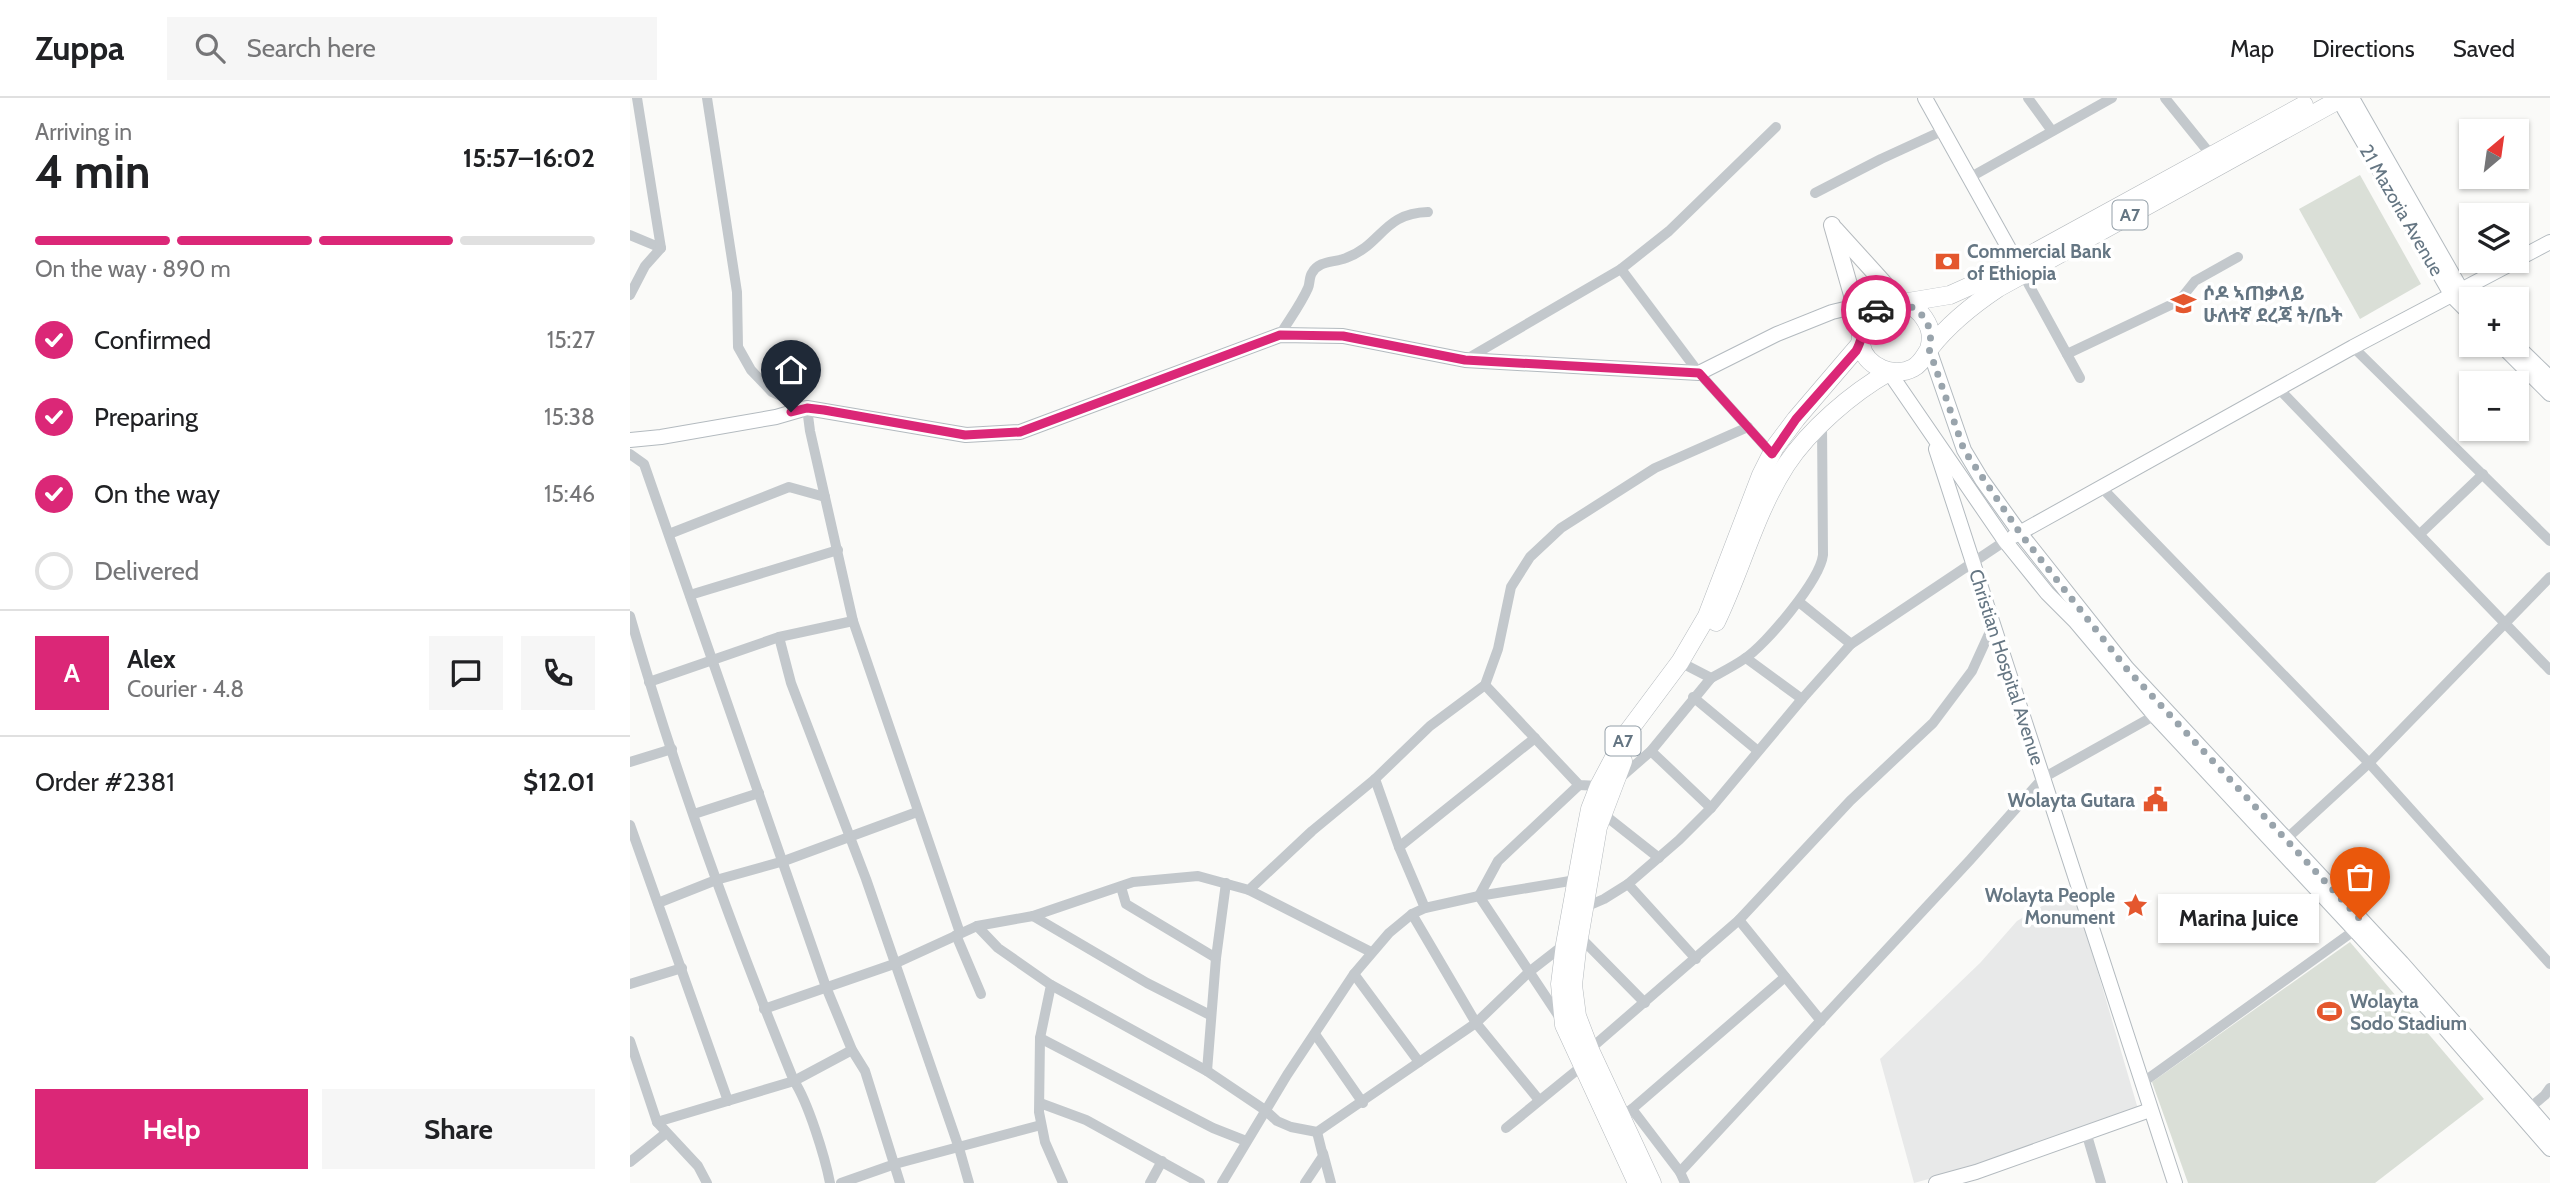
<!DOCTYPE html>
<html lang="en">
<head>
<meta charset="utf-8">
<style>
  :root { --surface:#fff; --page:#f6f6f6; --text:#202124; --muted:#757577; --line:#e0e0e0; --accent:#db2777 }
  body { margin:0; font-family:Cabin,"Noto Sans Ethiopic",sans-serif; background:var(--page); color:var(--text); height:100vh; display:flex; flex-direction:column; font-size:26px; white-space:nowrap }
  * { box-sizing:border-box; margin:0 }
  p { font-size:23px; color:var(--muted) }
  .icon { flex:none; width:38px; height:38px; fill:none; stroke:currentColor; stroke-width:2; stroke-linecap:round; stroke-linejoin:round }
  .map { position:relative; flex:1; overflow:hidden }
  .details { display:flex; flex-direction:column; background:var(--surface); width:630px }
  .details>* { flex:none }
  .needle { width:46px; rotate:29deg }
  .buttons { position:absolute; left:1829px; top:21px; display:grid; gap:14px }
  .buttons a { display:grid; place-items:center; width:70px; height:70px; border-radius:0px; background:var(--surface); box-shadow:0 2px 5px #0004; font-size:35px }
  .pin { position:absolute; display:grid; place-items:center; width:60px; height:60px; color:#fff; margin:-72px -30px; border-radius:50% 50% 50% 0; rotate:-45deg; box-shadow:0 0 7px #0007 }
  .pin .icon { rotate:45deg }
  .courier { position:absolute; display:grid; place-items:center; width:70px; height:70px; margin:-35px; border:5px solid #db2777; border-radius:50%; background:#fff; color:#222; box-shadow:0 2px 9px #0007 }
  .bubble { position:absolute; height:49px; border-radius:0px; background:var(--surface); box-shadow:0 2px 5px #0004; font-size:23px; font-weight:800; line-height:49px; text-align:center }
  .headline em { font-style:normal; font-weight:800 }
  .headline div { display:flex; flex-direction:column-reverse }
  .headline { display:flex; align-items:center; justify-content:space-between; height:119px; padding:0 35px }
  h1 { font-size:46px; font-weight:800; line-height:52px }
  .bar { display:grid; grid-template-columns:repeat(4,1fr); gap:10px 7px; align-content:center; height:84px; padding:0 35px }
  .bar i { height:9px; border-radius:5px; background:var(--line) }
  .bar .on { background:var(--accent) }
  .bar p { grid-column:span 4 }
  .line { display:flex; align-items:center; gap:18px; padding:0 35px; border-top:2px solid var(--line) }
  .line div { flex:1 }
  .round { display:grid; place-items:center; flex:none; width:74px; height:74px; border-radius:0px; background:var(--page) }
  ol { padding:0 35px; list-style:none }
  li { display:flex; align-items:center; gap:21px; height:77px }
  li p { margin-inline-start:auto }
  li .icon { padding:7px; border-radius:50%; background:var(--accent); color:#fff; stroke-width:4 }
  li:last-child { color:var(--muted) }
  li i { width:38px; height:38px; border:4px solid var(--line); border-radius:50% }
  .button { display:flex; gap:14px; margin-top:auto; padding:14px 35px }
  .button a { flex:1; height:80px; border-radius:0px; background:var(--accent); color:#fff; font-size:28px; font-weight:800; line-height:80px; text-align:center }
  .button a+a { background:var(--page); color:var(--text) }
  header { display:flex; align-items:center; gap:42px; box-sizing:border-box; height:98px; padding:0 35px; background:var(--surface); border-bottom:2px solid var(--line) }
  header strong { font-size:33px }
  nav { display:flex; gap:38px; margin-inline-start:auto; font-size:24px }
  .search { width:490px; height:63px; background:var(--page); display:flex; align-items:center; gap:18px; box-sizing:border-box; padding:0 24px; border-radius:0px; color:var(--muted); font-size:26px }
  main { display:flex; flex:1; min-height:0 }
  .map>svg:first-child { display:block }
  .built { fill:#e8e9e9 }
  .green { fill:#dadfd7 }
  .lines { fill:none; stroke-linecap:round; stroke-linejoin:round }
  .secondary-casing { stroke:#b3babf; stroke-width:16 }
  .primary-casing { stroke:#b5babe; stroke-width:18 }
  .highway-casing { stroke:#b4b9bd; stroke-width:19 }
  .street { stroke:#c3c8cc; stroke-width:10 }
  .secondary { stroke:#fff; stroke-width:14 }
  .primary { stroke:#fff; stroke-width:16 }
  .highway { stroke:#fff; stroke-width:18 }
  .done { stroke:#99a4ac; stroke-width:7; stroke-dasharray:0 12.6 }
  .route { stroke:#db2777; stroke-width:9 }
  .labels { text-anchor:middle; stroke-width:7; stroke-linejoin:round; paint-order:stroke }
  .shield { fill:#fff; stroke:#939fa8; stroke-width:2 }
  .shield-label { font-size:18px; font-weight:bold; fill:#657683 }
  .street-label { font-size:19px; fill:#657683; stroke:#fff }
  .poi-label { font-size:19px; font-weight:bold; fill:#657683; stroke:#fff; text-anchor:start }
</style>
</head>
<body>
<header>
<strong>Zuppa</strong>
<div class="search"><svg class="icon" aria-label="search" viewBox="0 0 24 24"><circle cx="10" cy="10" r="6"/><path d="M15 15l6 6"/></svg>Search here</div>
<nav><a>Map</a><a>Directions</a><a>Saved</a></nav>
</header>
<main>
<section class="details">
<div class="headline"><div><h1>4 min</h1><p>Arriving in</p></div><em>15:57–16:02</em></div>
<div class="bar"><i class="on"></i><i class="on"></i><i class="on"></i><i></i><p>On the way · 890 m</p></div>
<ol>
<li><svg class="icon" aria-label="check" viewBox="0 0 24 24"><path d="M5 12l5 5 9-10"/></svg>Confirmed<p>15:27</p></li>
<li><svg class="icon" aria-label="check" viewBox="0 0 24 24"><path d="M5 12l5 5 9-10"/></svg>Preparing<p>15:38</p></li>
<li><svg class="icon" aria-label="check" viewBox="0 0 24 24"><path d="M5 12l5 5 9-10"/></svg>On the way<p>15:46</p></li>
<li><i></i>Delivered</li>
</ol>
<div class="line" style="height:126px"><b class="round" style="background:var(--accent);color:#fff">A</b><div><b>Alex</b><p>Courier · 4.8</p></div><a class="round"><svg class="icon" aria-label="chat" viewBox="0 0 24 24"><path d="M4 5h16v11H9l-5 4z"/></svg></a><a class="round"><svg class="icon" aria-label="phone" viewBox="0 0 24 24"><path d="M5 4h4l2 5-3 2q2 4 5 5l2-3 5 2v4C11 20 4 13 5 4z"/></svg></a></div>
<div class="line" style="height:91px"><div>Order #2381</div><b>$12.01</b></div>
<div class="button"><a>Help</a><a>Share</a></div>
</section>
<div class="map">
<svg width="1920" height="1085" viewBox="0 0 1920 1085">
  <rect width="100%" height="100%" fill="#fafaf8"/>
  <path class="built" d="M1445 796 1508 1011 1361 1064 1284 1085 1250 961 1350 865 1387 823 1417 805Z"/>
  <g class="green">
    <path d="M1730 77 1791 186 1730 221 1669 111Z"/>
    <path d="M1720 844 1854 1001 1745 1085H1558L1522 984Z"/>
  </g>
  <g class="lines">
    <defs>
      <g id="secondary">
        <path d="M1295 0 1387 165"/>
        <path d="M1722 0 1832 193 1841 202"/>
        <path d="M1709 2 1822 198 1841 217"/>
        <path d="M1886 162 1920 144"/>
        <path d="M1871 247 1920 296"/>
        <path d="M1886 247 1920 280"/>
        <path d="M1299 251 1334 352 1352 382 1390 435 1497 570 1772 865 1920 1033"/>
        <path d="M1259 274 1375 443 1417 495 1445 523 1525 618 1799 912 1920 1051"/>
        <path d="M0 342 31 339 146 319 177 310 336 337 390 334 650 237 713 238 835 262 1069 275 1147 236 1202 214 1227 208"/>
        <path d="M1306 351 1545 1085"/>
        <path d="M1384 438 1723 249 1886 163"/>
        <path d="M1306 1085 1346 1074 1520 1012"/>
      </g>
      <g id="primary">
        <path d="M1202 127 1232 232"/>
        <path d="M1205 131 1272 205"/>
      </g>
      <g id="highway">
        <path d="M1272 205 1320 197 1358 180 1674 7"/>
        <path d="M1299 251C1303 237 1300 227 1291 216 1255 176 1200 247 1252 271 1261 275 1274 275 1283 270 1292 265 1294 258 1300 250 1318 227 1344 206 1368 190L1712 0"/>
        <path d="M1086 524C1111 473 1125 415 1156 367 1180 331 1222 295 1259 274"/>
        <path d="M993 663 968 729 947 852 943 887 947 918 960 952 1022 1085"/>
        <path d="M1007 1085 934 927 930 886 935 846 953 747 960 711 969 688 997 635 1050 564 1077 518 1131 377 1145 349 1166 321 1231 245"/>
      </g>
    </defs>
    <use href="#secondary" class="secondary-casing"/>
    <use href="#primary" class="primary-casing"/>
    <use href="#highway" class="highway-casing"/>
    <g class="street">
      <path d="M77 0 107 194 108 249 121 272 142 294 177 310 180 333 223 523 330 835"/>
      <path d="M1398 0 1422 33"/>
      <path d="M1535 0 1581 57"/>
      <path d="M1339 80 1482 0"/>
      <path d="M1185 95 1251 61 1312 33"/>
      <path d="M0 137 31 150"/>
      <path d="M991 171 1069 275 1142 356"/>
      <path d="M1393 176 1450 280"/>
      <path d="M0 197 15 168 31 150 7 0"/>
      <path d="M650 237C659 222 671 206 678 190 680 186 679 179 682 175 689 162 704 165 716 160 752 147 753 115 798 114"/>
      <path d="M1723 249 1920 443"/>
      <path d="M1437 256 1549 203 1565 183 1608 159"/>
      <path d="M835 262 991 171 1039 133 1146 29"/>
      <path d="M1649 291 1920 572"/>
      <path d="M0 356 14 366 196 889 222 952 235 973 270 1085"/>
      <path d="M1471 389 1739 665 1920 866"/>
      <path d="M39 436 159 389 195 399"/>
      <path d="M1790 436 1853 376"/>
      <path d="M60 497 208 452"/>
      <path d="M1169 504 1221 546"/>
      <path d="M0 518C45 676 102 831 164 983 178 1004 195 1059 200 1085"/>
      <path d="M149 539 161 585 236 781 329 1050 339 1085"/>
      <path d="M1116 560 1172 601"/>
      <path d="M1050 564 1081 580C1092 574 1104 568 1114 561 1136 547 1190 482 1193 457L1192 326"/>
      <path d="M19 584 149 539 223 523"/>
      <path d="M855 587 949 687 969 688"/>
      <path d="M1063 599 1128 653"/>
      <path d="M1021 653 1081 710"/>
      <path d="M0 664 42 651"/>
      <path d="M990 680 1021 653 1081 580"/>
      <path d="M745 681 769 749 795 810"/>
      <path d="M972 715 1029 760"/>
      <path d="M64 716 129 695"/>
      <path d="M0 727 98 1003"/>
      <path d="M1654 743 1739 665 1920 479"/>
      <path d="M769 749 905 640"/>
      <path d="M998 786 1066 861"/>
      <path d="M491 789 496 806 586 860"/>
      <path d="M619 792 741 854"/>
      <path d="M28 805 86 782 154 763 287 714"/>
      <path d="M953 810 974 801 998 786 1049 742 1081 710 1172 601 1221 546 1375 443"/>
      <path d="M782 816 846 925 909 1002"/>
      <path d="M403 818 517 885 580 917"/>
      <path d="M1109 822 1191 923"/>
      <path d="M347 828 368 850 421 887 410 940 409 1014 415 1044 433 1085"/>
      <path d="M326 837 351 896"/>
      <path d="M949 838 1015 905"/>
      <path d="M724 876 789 964"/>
      <path d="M0 886 52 870"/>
      <path d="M421 887 577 973 635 1012 647 1023 661 1029 687 1034 846 925 899 874 935 846"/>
      <path d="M134 911 264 866 347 828 403 818 503 784 568 778 619 792 682 733 745 681 800 628 855 587 868 551 881 489 900 459 931 430 1025 370 1118 329"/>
      <path d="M930 920 849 798 868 763 949 687"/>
      <path d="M685 936 733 1005"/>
      <path d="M410 940 583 1030 616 1043"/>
      <path d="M0 943 27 1024 68 1068 77 1085"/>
      <path d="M959 952 1109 822 1220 703 1303 625 1342 573 1363 527"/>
      <path d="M577 973 586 860 596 785"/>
      <path d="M1512 985 1725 832"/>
      <path d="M410 1005 456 1022 570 1085"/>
      <path d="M1002 1011 1050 1074 1055 1085"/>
      <path d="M1896 1013 1915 997 1920 990"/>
      <path d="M990 1018 1002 1011 1155 879"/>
      <path d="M27 1024 164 983 222 952"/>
      <path d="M876 1030 952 968"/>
      <path d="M1456 1034 1471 1085"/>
      <path d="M693 1055 701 1085"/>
      <path d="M0 1064 36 1035"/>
      <path d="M1050 1074 1340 762 1413 680 1529 615"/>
      <path d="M211 1085 265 1066 411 1027"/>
      <path d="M520 1085 532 1063"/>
      <path d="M592 1085 657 977 724 876 759 835 782 816 795 810 849 798 946 782"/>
      <path d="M675 1085 693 1058 687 1034"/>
    </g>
    <use href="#secondary" class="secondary"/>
    <use href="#primary" class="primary"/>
    <use href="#highway" class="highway"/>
  </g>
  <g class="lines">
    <path class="done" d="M1246 212C1274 193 1308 218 1299 251L1334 352 1390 435 1496 570 1730 821"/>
    <path class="route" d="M161 314 177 310 194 312 335 337 390 334 650 237 713 238 835 262 1069 275 1142 356 1166 321 1226 253C1234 239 1232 225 1246 212"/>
  </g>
  <defs>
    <symbol id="bank-bare" viewBox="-9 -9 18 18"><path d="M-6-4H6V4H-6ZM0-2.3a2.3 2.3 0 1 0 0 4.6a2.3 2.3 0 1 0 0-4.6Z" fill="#e4572e" stroke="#fff" stroke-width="2.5" paint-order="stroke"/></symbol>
    <symbol id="school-bare" viewBox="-9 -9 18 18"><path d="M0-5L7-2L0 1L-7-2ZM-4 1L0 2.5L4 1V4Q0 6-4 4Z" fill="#e4572e" stroke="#fff" stroke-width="2.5" paint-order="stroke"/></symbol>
    <symbol id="civic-bare" viewBox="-9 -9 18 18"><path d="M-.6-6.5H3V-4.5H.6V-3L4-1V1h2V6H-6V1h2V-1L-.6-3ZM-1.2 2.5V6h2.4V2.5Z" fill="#e4572e" stroke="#fff" stroke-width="2.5" paint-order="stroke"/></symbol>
    <symbol id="sight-bare" viewBox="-9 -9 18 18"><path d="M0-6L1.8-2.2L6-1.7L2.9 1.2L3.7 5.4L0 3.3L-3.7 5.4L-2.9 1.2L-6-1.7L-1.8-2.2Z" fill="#e4572e" stroke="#fff" stroke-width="2.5" paint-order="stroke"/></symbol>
    <symbol id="stadium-bare" viewBox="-9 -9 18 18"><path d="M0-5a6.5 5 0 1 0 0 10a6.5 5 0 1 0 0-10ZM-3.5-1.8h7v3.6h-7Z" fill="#e4572e" stroke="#fff" stroke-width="2.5" paint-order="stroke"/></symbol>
  </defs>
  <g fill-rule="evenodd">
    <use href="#bank-bare" x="1300" y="146" width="35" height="35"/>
    <use href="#school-bare" x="1536" y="188" width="35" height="35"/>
    <use href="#civic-bare" x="1508" y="684" width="35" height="35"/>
    <use href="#sight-bare" x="1488" y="790" width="35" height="35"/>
    <use href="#stadium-bare" x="1682" y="896" width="35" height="35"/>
  </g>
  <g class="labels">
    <g class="shield">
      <rect x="1482.5" y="102.5" width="35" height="29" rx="5"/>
      <rect x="975.5" y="628.5" width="35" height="29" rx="5"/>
    </g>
    <g class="shield-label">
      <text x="1500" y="123">A7</text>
      <text x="993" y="649">A7</text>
    </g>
    <g class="street-label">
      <text transform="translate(1772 112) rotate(60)" y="7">21 Mazoria Avenue</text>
      <text transform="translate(1377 569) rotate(72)" y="7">Christian Hospital Avenue</text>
    </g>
    <g class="poi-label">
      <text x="1337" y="160">Commercial Bank<tspan x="1337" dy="22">of Ethiopia</tspan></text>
      <text x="1573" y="202">ሶዶ ኣጠቃላይ<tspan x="1573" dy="22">ሁለተኛ ደረጃ ት/ቤት</tspan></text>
      <text x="1505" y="709" text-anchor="end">Wolayta Gutara</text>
      <text x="1485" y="804" text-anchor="end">Wolayta People<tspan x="1485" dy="22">Monument</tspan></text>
      <text x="1720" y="910">Wolayta<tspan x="1720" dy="22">Sodo Stadium</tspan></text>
    </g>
  </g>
</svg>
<div class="buttons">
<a><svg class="needle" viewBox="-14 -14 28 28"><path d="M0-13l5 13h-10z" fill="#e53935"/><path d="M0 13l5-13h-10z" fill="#757577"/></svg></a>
<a><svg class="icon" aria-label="layers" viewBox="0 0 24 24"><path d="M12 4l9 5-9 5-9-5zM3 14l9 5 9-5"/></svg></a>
<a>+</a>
<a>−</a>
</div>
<div class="pin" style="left:1730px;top:821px;background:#ea580c"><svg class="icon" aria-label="bag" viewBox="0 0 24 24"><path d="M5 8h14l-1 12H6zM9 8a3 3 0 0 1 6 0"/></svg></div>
<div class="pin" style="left:161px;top:314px;background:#1f2937"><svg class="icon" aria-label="home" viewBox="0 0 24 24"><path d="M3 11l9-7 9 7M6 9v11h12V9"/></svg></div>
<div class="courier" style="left:1246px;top:212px"><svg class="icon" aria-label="car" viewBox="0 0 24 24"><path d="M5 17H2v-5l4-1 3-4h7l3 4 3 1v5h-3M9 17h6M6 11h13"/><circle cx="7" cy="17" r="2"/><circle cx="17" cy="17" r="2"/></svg></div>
<div class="bubble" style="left:1528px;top:796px;width:161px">Marina Juice</div>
</div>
</main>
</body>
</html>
